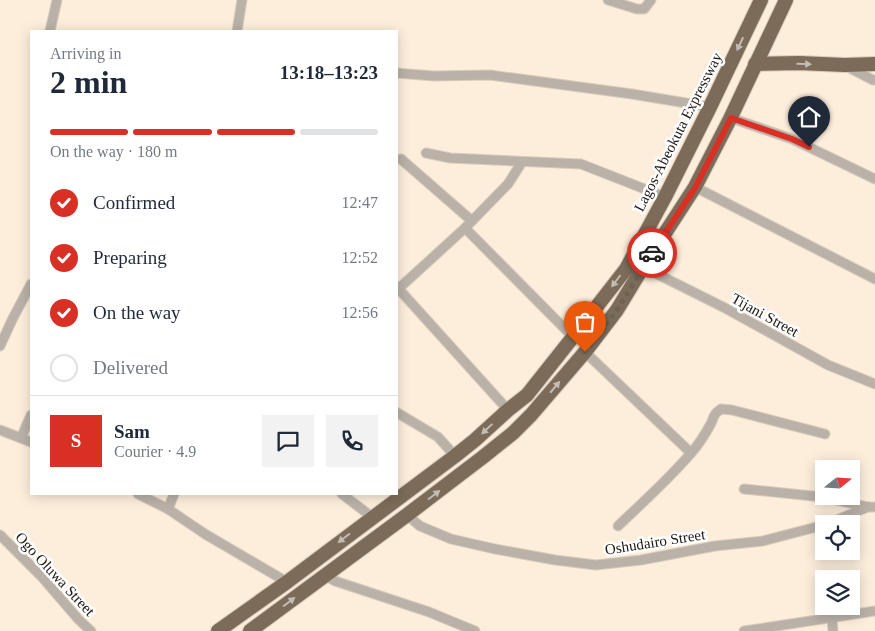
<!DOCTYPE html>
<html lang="en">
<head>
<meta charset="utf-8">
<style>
  :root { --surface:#fff; --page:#f2f2f3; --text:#1f2937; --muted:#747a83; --line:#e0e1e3; --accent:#d93025 }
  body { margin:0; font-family:Georgia,serif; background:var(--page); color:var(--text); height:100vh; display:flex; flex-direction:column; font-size:19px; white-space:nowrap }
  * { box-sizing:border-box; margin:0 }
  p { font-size:16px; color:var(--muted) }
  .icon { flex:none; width:28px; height:28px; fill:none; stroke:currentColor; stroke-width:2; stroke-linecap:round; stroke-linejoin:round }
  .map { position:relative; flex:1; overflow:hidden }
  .side { position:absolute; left:30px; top:30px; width:368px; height:465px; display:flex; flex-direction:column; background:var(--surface); border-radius:0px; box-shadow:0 2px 12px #0003 }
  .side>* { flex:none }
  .needle { width:32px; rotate:72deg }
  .buttons { position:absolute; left:815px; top:460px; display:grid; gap:10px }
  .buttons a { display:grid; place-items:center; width:45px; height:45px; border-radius:0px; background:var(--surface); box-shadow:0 2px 12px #0003; font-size:25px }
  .pin { position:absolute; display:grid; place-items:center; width:42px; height:42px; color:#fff; margin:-51px -21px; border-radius:50% 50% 50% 0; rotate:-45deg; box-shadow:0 0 5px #0007 }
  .pin .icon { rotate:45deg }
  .courier { position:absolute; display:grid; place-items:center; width:50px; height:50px; margin:-25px; border:4px solid #d93025; border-radius:50%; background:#fff; color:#222; box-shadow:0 1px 6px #0007 }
  .head em { font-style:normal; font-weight:800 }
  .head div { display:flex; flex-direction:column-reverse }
  .head { display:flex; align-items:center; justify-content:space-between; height:85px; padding:0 20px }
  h1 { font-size:32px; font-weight:800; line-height:38px }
  .bar { display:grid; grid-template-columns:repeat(4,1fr); gap:8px 5px; align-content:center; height:60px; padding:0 20px }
  .bar i { height:6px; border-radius:4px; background:var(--line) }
  .bar .current { background:var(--accent) }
  .bar p { grid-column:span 4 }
  .line { display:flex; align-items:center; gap:12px; padding:0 20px; border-top:1px solid var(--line) }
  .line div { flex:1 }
  .round { display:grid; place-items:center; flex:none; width:52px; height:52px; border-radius:0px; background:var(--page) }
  ol { padding:0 20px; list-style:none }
  li { display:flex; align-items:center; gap:15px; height:55px }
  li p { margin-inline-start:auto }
  li .icon { padding:5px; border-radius:50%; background:var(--accent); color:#fff; stroke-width:4 }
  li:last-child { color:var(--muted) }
  li i { width:28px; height:28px; border:2px solid var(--line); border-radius:50% }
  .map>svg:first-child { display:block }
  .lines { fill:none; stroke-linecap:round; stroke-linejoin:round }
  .minor-casing { stroke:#d9ccbb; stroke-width:11 }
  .highway-casing { stroke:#d9ccbb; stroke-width:16 }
  .minor { stroke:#bab2a9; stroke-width:9 }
  .highway { stroke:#7b6b58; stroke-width:14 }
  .oneway { fill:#c3bcb3 }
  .done { stroke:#6c6357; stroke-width:5; stroke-dasharray:0 9 }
  .route { stroke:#d93025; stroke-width:6 }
  .labels { text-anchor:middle; stroke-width:5; stroke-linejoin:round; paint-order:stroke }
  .street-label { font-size:15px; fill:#1e1810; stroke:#fefefe }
</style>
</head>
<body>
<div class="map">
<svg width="875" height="631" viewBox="0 0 875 631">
  <rect width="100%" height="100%" fill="#fdeedc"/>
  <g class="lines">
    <defs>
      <g id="minor">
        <path d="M608 0 637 9H644L651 0"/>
        <path d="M50 31 57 0"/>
        <path d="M237 31 242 0"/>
        <path d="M846 66 873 80H875"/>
        <path d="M396 73 434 76 490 75 632 94 710 107"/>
        <path d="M731 118 792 139 875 179"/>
        <path d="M426 153 450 158 581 164 665 197"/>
        <path d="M401 159 472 221"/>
        <path d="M695 187 875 279"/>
        <path d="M465 228 573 337"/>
        <path d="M643 267 725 308 828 365 875 384"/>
        <path d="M396 286 508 410"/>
        <path d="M396 291 465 228 508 184 522 162"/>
        <path d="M0 346 13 318 31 284"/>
        <path d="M585 352 691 453"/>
        <path d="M396 412 438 437 455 456"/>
        <path d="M0 430 31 442"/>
        <path d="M21 438 31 415"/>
        <path d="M744 489 822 497 868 507"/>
        <path d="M138 494 168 509 205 534 287 582"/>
        <path d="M342 494 372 517"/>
        <path d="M168 509 174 494"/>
        <path d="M407 515 420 526 451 539 495 549 555 560 596 565 641 560 715 546 763 541 824 525"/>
        <path d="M827 524 868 507H875"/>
        <path d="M618 526C643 502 669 479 692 452 698 445 704 436 709 427 715 418 711 416 721 409L732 410 825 434"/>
        <path d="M0 535 42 577 79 620 91 631"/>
        <path d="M324 575 335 581 429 612 475 631"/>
        <path d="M832 618 833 631"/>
        <path d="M744 631 875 611"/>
      </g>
      <g id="highway">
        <path d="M755 64 799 63 845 65 875 64"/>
        <path d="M218 631 287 582 455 456 475 440 508 410 527 395 573 337 626 269 665 197 710 107 761 0"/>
        <path d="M250 631 407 515 483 457 513 433 531 415 585 352 617 310 643 267 695 187 730 119 786 0"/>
      </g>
    </defs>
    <use href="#minor" class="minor-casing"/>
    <use href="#highway" class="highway-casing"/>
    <use href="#minor" class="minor"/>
    <use href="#highway" class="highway"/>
  </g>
  <defs><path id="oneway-solid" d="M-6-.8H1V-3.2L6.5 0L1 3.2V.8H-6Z" transform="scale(1.25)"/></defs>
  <g class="oneway">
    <use href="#oneway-solid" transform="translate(740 44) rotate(115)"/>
    <use href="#oneway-solid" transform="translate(804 64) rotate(2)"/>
    <use href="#oneway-solid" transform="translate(616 281) rotate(127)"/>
    <use href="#oneway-solid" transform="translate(555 387) rotate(-50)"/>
    <use href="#oneway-solid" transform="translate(487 429) rotate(137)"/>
    <use href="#oneway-solid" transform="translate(434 495) rotate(-37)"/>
    <use href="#oneway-solid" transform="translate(344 538) rotate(143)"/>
    <use href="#oneway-solid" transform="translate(289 602) rotate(-37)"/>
  </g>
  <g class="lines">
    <path class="done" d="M585 352 617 310 652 253"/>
    <path class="route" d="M652 253 695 188 731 118 792 139 809 147"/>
  </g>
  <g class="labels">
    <g class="street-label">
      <text transform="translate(678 132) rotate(-63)" y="5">Lagos-Abeokuta Expressway</text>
      <text transform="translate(765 315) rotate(29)" y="5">Tijani Street</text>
      <text transform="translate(655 542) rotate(-9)" y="5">Oshudairo Street</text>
      <text transform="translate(55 574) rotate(47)" y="5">Ogo Oluwa Street</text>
    </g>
  </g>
</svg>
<div class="buttons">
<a><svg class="needle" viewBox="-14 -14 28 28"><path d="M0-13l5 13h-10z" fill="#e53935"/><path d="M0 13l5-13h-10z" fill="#747a83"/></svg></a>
<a><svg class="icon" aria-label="locate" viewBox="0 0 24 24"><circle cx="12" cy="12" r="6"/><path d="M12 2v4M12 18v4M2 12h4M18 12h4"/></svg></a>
<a><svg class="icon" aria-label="layers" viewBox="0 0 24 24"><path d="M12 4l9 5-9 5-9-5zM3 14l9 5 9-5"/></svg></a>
</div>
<div class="pin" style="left:585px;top:352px;background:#ea580c"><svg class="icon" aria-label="bag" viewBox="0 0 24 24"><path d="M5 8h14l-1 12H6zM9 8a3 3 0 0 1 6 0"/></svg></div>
<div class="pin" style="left:809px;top:147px;background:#1f2937"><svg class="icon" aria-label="home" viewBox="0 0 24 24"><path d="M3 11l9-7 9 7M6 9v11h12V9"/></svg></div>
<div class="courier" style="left:652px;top:253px"><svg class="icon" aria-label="car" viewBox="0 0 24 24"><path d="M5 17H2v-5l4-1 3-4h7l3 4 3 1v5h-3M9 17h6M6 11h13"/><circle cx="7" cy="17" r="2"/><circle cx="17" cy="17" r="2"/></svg></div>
<section class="side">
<div class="head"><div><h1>2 min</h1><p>Arriving in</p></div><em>13:18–13:23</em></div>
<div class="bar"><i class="current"></i><i class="current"></i><i class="current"></i><i></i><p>On the way · 180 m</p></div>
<ol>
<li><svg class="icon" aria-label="check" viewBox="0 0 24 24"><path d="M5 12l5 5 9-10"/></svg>Confirmed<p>12:47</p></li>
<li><svg class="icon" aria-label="check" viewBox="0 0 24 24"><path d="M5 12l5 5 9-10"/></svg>Preparing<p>12:52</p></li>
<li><svg class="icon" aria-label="check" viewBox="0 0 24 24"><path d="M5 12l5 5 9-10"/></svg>On the way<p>12:56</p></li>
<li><i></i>Delivered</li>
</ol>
<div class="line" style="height:90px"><b class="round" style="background:var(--accent);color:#fff">S</b><div><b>Sam</b><p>Courier · 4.9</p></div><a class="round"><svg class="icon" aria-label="chat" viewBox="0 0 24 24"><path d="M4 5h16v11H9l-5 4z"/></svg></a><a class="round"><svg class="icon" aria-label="phone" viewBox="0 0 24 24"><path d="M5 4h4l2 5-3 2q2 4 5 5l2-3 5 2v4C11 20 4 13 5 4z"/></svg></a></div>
</section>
</div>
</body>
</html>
